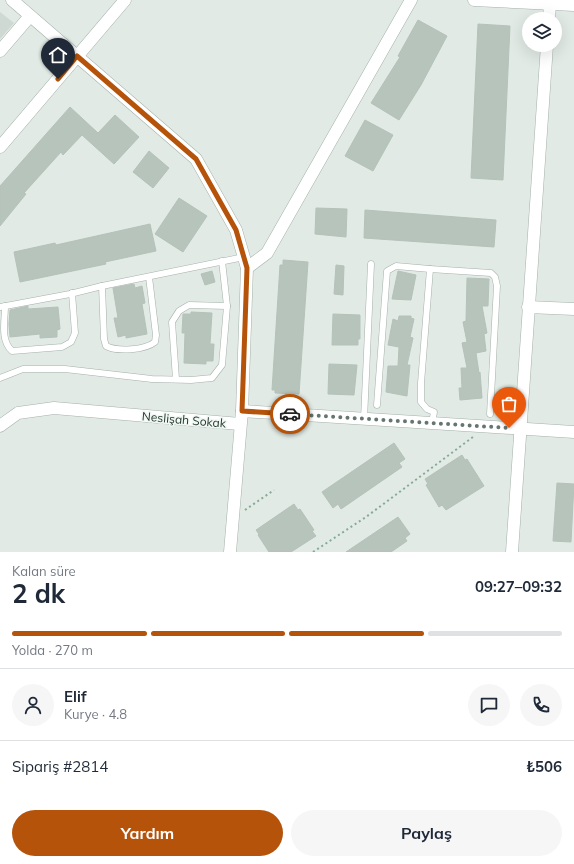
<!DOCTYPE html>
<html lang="tr">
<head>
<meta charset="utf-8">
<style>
  :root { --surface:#fff; --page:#f6f6f7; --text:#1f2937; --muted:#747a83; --line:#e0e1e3; --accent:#b45309 }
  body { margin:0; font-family:Mulish,sans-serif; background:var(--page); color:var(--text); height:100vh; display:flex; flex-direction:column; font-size:15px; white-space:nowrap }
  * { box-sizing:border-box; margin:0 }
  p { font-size:13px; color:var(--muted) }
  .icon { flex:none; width:22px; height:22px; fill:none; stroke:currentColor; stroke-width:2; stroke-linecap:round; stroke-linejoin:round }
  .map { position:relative; height:552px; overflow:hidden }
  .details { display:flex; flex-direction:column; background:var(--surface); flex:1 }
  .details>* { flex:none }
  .controls { position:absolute; left:522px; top:12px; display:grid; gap:8px }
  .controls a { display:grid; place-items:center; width:40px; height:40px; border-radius:50%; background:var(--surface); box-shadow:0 4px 16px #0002; font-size:20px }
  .pin { position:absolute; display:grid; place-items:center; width:34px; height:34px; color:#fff; margin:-41px -17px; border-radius:50% 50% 50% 0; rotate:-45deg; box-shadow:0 0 4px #0007 }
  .pin .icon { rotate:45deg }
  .courier { position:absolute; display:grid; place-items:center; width:40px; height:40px; margin:-20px; border:3px solid #b45309; border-radius:50%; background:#fff; color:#222; box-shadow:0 1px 5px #0007 }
  .overview em { font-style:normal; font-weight:700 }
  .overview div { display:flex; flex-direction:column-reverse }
  .overview { display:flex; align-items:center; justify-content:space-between; height:68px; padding:0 12px }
  h1 { font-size:26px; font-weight:700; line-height:30px }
  .bar { display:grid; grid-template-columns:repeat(4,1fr); gap:6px 4px; align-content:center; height:48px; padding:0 12px }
  .bar i { height:5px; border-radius:3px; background:var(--line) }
  .bar .on { background:var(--accent) }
  .bar p { grid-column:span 4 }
  .line { display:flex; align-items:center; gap:10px; padding:0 12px; border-top:1px solid var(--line) }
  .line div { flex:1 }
  .round { display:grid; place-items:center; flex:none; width:42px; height:42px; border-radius:21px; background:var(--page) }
  .button { display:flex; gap:8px; margin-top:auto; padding:8px 12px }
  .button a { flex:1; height:46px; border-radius:24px; background:var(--accent); color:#fff; font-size:16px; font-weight:700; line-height:46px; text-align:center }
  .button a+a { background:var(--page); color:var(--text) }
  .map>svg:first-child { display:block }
  .built { fill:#cfd9d3 }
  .building { fill:#b7c4bc; stroke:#b4c2ba }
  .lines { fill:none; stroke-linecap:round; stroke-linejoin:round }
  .lane-casing { stroke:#a5b1aa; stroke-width:7 }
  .street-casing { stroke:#a5b1aa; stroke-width:13 }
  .path { stroke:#85aa97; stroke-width:2; stroke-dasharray:2 3; stroke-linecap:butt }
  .lane { stroke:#fff; stroke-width:6 }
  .street { stroke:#fff; stroke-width:12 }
  .done { stroke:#66766e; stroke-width:4; stroke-dasharray:0 7.2 }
  .route { stroke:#b45309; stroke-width:5 }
  .labels { text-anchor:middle; stroke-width:3; stroke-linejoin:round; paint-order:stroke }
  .street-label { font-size:12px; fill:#24382e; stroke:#f1f7f3 }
</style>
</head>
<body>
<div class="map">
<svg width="574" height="552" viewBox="0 0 574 552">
  <rect width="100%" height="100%" fill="#e1eae4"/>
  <path class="built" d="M0 12 14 23 0 39Z"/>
  <g class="building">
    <path d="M418 20 447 36 421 85 399 120 371 103 400 57 398 56Z"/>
    <path d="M478 24 510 26 503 180 471 178Z"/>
    <path d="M70 107 98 133 115 115 139 137 114 164 82 135 63 155 61 152 24 193 26 194 0 226V186Z"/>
    <path d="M365 120 393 135 373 171 345 156Z"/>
    <path d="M149 151 169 168 153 188 133 172Z"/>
    <path d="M179 198 207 216 183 252 155 234Z"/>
    <path d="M316 208 347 209 346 237 315 234Z"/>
    <path d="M365 210 496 220 494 247 364 238Z"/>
    <path d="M150 224 156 251 105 262 106 264 20 282 14 252 55 243 56 245Z"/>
    <path d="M283 260 308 262 299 394 275 393V390H272L280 265H283Z"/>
    <path d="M336 265 344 266 343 295 334 294Z"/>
    <path d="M212 271 215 282 205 285 201 274Z"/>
    <path d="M398 271 416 275 411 300 392 299Z"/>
    <path d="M467 278 489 279 488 306H482L487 333 484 334 486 351 476 353 479 373 480 372 482 398 460 400 459 388H462L461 368H467L462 343 467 342 463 322 466 321Z"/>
    <path d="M134 284 135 288 142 286 145 303 142 304 147 334 126 338V335L118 337 114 318H118L113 288Z"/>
    <path d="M28 306V309L58 307 60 329 57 330V337L40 338V334L10 337 9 324 10 310Z"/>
    <path d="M191 312 212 313 210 344H214L213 361H206V364L184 363 185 333H182L183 314H191Z"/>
    <path d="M333 314 360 315V339H358V345H332Z"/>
    <path d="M399 316H411V318L414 319 410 337 413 338 407 365H410L407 396 386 392 388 366H398L399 347 388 345 393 319 398 321Z"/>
    <path d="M329 364 357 365 354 395 328 394Z"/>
    <path d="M394 443 405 459 399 463 402 467 341 509 338 504 333 508 322 492Z"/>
    <path d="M462 455 465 460 467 459 484 486 446 510 442 505 439 507 426 485 428 484 425 479Z"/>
    <path d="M557 483 574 484 571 542 553 541Z"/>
    <path d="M294 504 298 510 300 509 314 530 312 531 316 536 291 552H269L258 535 259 534 256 530Z"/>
    <path d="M398 517 410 534 405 538 407 541 391 552H346Z"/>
  </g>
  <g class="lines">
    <defs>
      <g id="lane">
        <path d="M102 286 104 339 106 346C118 352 145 350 155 342L156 335 149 277"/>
        <path d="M5 306C5 321 0 340 12 351L62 347 71 342 75 333 72 293"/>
        <path d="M0 307 70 294 102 286 244 257"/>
        <path d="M0 378 23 369H65L152 379 191 380 212 378 222 365 227 306 222 261"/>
        <path d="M176 379 172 322 179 311 189 305 227 306"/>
        <path d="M377 405 387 271 396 266 430 269"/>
        <path d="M364 419 371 264"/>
        <path d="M432 423 434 412 427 409 421 402V383L430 269 491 273 495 277 497 286 490 414"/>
      </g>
      <g id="street">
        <path d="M12 0 196 159 236 230 247 268 242 411"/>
        <path d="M474 0 574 5"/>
        <path d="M549 19 550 4"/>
        <path d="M0 51 30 16"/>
        <path d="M0 147 125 0"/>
        <path d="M247 268 267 253 411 0"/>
        <path d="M528 307 574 309"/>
        <path d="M0 426 18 413 54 408 240 424"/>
        <path d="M230 552 242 411 574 432"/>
        <path d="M512 552 547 45"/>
      </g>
    </defs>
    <use href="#lane" class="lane-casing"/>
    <use href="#street" class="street-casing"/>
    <g class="path">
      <path d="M245 510 274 490"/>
      <path d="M313 552 366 517 473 437"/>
    </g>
    <use href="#lane" class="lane"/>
    <use href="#street" class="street"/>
  </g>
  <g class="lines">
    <path class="done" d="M290 414 509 428"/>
    <path class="route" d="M58 79 77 56 196 159 236 230 247 268 242 411 290 414"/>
  </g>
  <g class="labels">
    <g class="street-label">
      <text transform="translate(184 420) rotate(5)" y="4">Neslişah Sokak</text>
    </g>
  </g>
</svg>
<div class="controls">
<a><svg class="icon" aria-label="layers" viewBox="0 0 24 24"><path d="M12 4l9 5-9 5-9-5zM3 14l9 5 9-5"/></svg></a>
</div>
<div class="pin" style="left:509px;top:428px;background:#ea580c"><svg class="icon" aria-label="bag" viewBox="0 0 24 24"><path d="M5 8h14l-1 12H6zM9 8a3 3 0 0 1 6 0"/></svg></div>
<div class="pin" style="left:58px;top:79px;background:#1f2937"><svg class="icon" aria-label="home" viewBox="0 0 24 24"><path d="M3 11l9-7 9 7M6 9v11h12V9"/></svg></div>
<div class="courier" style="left:290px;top:414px"><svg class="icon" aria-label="car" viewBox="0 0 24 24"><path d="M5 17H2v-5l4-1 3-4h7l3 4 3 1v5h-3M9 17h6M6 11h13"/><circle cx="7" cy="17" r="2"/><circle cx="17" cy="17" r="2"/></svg></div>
</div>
<section class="details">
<div class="overview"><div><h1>2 dk</h1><p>Kalan süre</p></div><em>09:27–09:32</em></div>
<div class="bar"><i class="on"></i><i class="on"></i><i class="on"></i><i></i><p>Yolda · 270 m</p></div>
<div class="line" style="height:72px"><a class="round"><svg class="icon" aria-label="person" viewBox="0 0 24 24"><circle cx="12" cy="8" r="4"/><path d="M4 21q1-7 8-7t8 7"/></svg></a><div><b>Elif</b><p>Kurye · 4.8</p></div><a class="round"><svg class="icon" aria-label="chat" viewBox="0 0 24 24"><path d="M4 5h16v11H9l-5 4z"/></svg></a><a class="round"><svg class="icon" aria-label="phone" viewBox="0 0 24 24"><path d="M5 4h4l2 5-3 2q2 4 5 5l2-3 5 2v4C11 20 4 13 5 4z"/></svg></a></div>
<div class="line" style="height:52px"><div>Sipariş #2814</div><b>₺506</b></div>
<div class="button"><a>Yardım</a><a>Paylaş</a></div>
</section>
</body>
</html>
